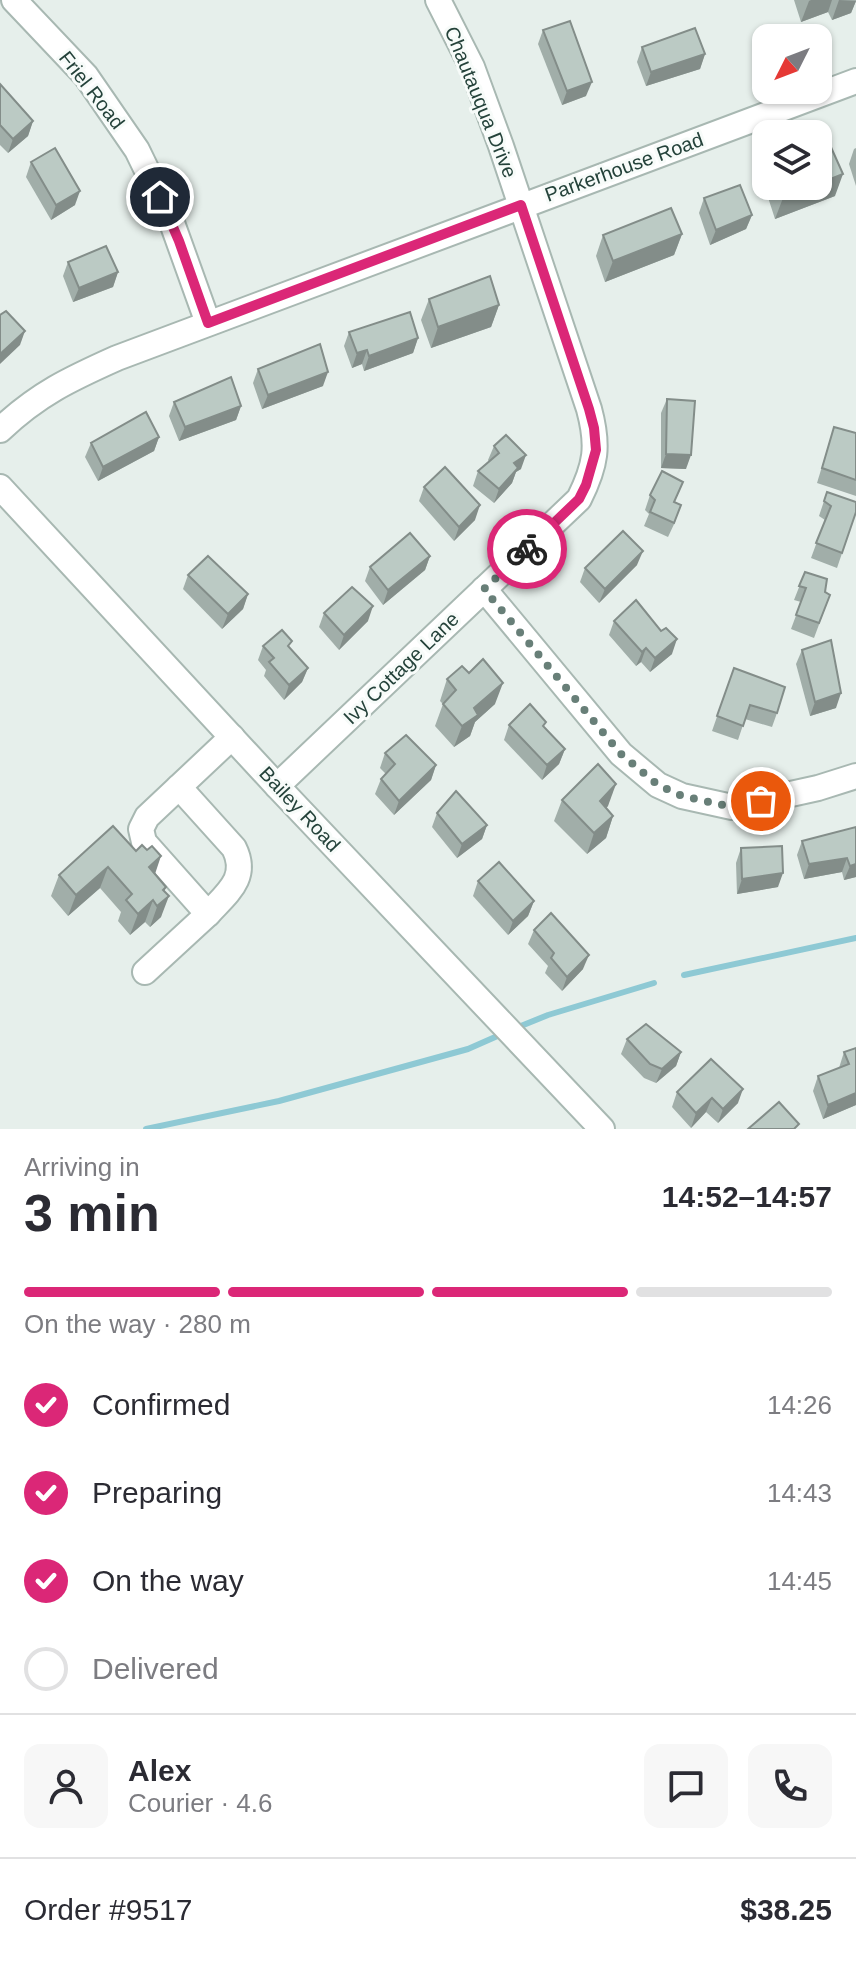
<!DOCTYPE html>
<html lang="en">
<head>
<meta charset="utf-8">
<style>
  :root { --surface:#fff; --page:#f7f7f7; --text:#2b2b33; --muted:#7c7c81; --line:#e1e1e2; --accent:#db2777 }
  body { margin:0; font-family:Helvetica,sans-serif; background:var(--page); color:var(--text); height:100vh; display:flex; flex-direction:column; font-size:30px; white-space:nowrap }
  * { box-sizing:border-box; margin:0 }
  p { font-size:26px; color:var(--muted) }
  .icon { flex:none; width:44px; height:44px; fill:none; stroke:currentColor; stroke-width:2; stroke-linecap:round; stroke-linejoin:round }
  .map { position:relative; height:1129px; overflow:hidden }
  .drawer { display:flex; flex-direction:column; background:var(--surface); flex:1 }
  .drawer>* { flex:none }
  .needle { width:52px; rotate:228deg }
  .buttons { position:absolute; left:752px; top:24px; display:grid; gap:16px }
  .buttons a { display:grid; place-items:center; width:80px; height:80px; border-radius:16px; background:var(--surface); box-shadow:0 2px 6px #0004; font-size:40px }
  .pin { position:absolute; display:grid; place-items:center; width:68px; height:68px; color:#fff; margin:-34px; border:4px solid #fff; border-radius:50%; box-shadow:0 2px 8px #0007 }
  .courier { position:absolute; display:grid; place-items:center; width:80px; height:80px; margin:-40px; border:6px solid #db2777; border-radius:50%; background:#fff; color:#222; box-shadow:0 2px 10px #0007 }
  .head em { font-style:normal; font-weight:700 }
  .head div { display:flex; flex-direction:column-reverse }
  .head { display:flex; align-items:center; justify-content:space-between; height:136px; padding:0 24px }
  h1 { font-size:52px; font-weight:700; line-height:60px }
  .bar { display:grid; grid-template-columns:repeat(4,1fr); gap:12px 8px; align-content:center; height:96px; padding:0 24px }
  .bar i { height:10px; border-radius:6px; background:var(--line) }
  .bar .current { background:var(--accent) }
  .bar p { grid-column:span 4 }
  .line { display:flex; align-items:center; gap:20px; padding:0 24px; border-top:2px solid var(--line) }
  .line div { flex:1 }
  .round { display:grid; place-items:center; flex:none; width:84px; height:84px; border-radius:16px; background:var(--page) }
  ol { padding:0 24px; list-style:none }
  li { display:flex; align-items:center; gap:24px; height:88px }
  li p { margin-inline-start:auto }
  li .icon { padding:8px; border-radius:50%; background:var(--accent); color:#fff; stroke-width:4 }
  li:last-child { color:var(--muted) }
  li i { width:44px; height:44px; border:4px solid var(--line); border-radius:50% }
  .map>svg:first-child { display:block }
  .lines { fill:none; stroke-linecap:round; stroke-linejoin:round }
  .stream { stroke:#8ec9d4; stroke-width:6 }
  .minor-casing { stroke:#a8b8b2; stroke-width:28 }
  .minor { stroke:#fff; stroke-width:24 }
  .wall { fill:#a1aea9 }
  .shaded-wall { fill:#838d89 }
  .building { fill:#bbcac4; stroke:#838d89; stroke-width:2 }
  .done { stroke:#687f78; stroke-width:8; stroke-dasharray:0 14.4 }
  .route { stroke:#db2777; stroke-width:10 }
  .labels { text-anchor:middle; stroke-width:6; stroke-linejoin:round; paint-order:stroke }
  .street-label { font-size:20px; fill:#24423a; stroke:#f7fbf9 }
</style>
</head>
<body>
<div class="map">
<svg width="856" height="1129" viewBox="0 0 856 1129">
  <rect width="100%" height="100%" fill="#e6efeb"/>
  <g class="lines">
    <g class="stream">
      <path d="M684 975 856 938"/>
      <path d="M516 1028 548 1015 654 983"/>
      <path d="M146 1129 279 1101 468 1049 502 1034"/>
    </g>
    <defs>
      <g id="minor">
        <path d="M14 0 86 76 137 150 171 220 208 323"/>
        <path d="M0 430C38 394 70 379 117 358L856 81"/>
        <path d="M0 487 277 786 602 1129"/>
        <path d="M484 589 621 754 658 785 682 796 732 807 818 788 856 776"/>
        <path d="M277 786 579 499C596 465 599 446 589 409L501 146 472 67 438 0"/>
        <path d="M179 787 234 848C249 878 227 893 208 914"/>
        <path d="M145 972 208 914 144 842 141 829 147 817 232 737"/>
      </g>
    </defs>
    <use href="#minor" class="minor-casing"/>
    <use href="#minor" class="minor"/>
  </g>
  <g class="wall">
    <path d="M794 0H856V1L851 13 832 20 828 12 801 22Z"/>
    <path d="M543 30 586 96 562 105 538 44Z"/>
    <path d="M642 47 705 54 700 69 646 86 637 62Z"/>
    <path d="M0 84 33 121 28 136 8 153 0 145Z"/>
    <path d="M856 148V186L849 164 854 149Z"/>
    <path d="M31 162 75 205 51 220 26 177Z"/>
    <path d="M766 179V186H818L835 196 775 219 764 185Z"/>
    <path d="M704 198 752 215 746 229 710 245 699 213Z"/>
    <path d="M682 234 674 255 605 282 596 256 603 235Z"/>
    <path d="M68 262 118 272 113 287 73 302 63 276Z"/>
    <path d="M429 299 499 305 491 327 431 348 421 320Z"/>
    <path d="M349 332 418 338 413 353 364 371 362 364 352 368 344 346Z"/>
    <path d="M258 369 323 386 262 409 253 383Z"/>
    <path d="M667 399 686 469 661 468V413Z"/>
    <path d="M174 402 241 406 236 420 179 441 169 416Z"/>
    <path d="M834 427 856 433V496L817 483Z"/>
    <path d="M159 437 154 451 98 481 85 457 91 443Z"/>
    <path d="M494 446 521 469 516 472 512 483 494 503 473 486 478 471 489 462 488 460Z"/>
    <path d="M424 487 475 520 454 541 419 501Z"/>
    <path d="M827 492 856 512 837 568 811 558 825 520 819 516Z"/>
    <path d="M650 495 675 502 676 520 668 537 644 526 649 514 645 510Z"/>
    <path d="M430 556 425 570 383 605 365 581 370 567Z"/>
    <path d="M637 565 599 603 580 582 585 568Z"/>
    <path d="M805 572 830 595 814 638 791 629 801 602 794 600Z"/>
    <path d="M188 575 248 594 243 609 222 629 183 589Z"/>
    <path d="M324 613 368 621 339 650 319 627Z"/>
    <path d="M614 621 672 654 650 672 641 662 636 666 609 635Z"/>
    <path d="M263 646 290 648 308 668 302 682 284 700 264 676 266 670 258 660Z"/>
    <path d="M802 650 836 708 810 716 796 664Z"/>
    <path d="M734 668 777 713 772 727 745 719 738 740 712 731Z"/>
    <path d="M447 679 495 704 475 722 470 736 454 747 435 726 443 704 440 701Z"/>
    <path d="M509 725 544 728 565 749 559 764 542 780 504 740Z"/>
    <path d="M385 753 436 765 431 780 394 815 375 794 381 779 386 774 380 768Z"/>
    <path d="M562 800 608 806 606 808 613 816 606 838 587 854 554 821Z"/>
    <path d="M437 813 487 825 482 839 457 858 432 827Z"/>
    <path d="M113 826 165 892 161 917 150 927 145 922 130 935 118 921 121 912 100 888 68 916 51 896 59 875Z"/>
    <path d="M856 827V877L844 880 842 872 804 879 797 855 802 841Z"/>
    <path d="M741 848 778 887 737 894 736 863Z"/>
    <path d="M478 881 534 901 528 916 508 935 473 896Z"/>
    <path d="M534 930 583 969 562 991 545 973 548 966 528 944Z"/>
    <path d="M627 1039 681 1052 676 1066 656 1083 644 1078 621 1054Z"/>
    <path d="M856 1048V1105L823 1119 813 1091 818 1076 839 1068 844 1052Z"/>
    <path d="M677 1092 738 1103 718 1123 706 1112 691 1128 672 1107Z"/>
  </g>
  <g class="shaded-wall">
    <path d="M811 0H832L828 12 801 22 809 1Z"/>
    <path d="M839 0 856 1 851 13 832 20Z"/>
    <path d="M705 54 700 69 646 86 651 72Z"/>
    <path d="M592 82 586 96 562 105 567 91Z"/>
    <path d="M33 121 28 136 8 153 13 139Z"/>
    <path d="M843 174 835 196 775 219 783 198 813 186H818V184Z"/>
    <path d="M80 191 75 205 51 220 56 205Z"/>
    <path d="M752 215 746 229 710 245 716 230Z"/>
    <path d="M682 234 674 255 605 282 613 261Z"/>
    <path d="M118 272 113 287 73 302 79 288Z"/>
    <path d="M499 305 491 327 431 348 438 327Z"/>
    <path d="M25 331 20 345 0 364V354Z"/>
    <path d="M418 338 413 353 364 371 369 356Z"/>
    <path d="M367 350 362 364 352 368 357 353Z"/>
    <path d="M328 372 323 386 262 409 268 395Z"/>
    <path d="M241 406 236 420 179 441 185 427Z"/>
    <path d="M159 437 154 451 98 481 103 467Z"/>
    <path d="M666 454 691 455 686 469 661 468Z"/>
    <path d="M526 455 521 469 516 472 512 483 494 503 499 489 514 463Z"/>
    <path d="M480 505 475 520 454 541 459 527Z"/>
    <path d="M643 551 637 565 599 603 605 589Z"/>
    <path d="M430 556 425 570 383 605 388 590Z"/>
    <path d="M248 594 243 609 222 629 228 614Z"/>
    <path d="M373 606 368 621 339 650 344 635Z"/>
    <path d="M677 639 672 654 650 672 655 658Z"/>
    <path d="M646 648 641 662 636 666 642 652Z"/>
    <path d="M308 668 302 682 284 700 289 685Z"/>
    <path d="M503 683 495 704 475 722 470 736 454 747 462 726 474 708Z"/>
    <path d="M841 693 836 708 810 716 815 702Z"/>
    <path d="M565 749 559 764 542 780 547 765Z"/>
    <path d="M436 765 431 780 394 815 399 801Z"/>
    <path d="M616 784 608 806 592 822 600 801Z"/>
    <path d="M613 816 606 838 587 854 594 833Z"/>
    <path d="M487 825 482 839 457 858 462 844Z"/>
    <path d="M161 856 154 877 149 867Z"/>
    <path d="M847 858 842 872 804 879 809 864Z"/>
    <path d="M856 864V877L844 880 850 866Z"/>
    <path d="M108 867 100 888 68 916 76 895Z"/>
    <path d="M783 873 778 887 737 894 742 879Z"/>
    <path d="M166 887 160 903 169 896 161 917 150 927 163 890Z"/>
    <path d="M153 900 145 922 130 935 138 914Z"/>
    <path d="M534 901 528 916 508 935 513 921Z"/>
    <path d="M589 955 583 969 562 991 567 977Z"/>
    <path d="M681 1052 676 1066 656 1083 662 1069Z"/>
    <path d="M743 1089 738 1103 718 1123 723 1109Z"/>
    <path d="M856 1093V1105L823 1119 828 1105Z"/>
    <path d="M712 1098 706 1112 691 1128 696 1113Z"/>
  </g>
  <g class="building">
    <path d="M570 21 592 82 567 91 543 30Z"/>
    <path d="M695 28 705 54 651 72 642 47Z"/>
    <path d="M0 84 33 121 13 139 0 125Z"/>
    <path d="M830 145 843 174 818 184V149Z"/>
    <path d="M55 148 80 191 56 205 31 162Z"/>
    <path d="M740 185 752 215 716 230 704 198Z"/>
    <path d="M779 186H813L783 198Z"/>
    <path d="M671 208 682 234 613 261 603 235Z"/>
    <path d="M106 246 118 272 79 288 68 262Z"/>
    <path d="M490 276 499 305 438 327 429 299Z"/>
    <path d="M6 311 25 331 0 354V315Z"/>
    <path d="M410 312 418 338 369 356 367 350 357 353 349 332Z"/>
    <path d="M320 344 328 372 268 395 258 369Z"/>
    <path d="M231 377 241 406 185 427 174 402Z"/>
    <path d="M667 399 695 401 691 455 666 454Z"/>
    <path d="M146 412 159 437 103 467 91 443Z"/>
    <path d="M834 427 856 433V480L822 468Z"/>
    <path d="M506 435 526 455 514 463 518 468 499 489 478 471 499 453 494 446Z"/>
    <path d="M445 467 480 505 459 527 424 487Z"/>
    <path d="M662 471 683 482 674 502 681 505 674 523 650 512 655 500 650 495Z"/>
    <path d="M827 492 856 502V512L842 553 816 543 831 506 824 501Z"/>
    <path d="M623 531 643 551 605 589 585 568Z"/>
    <path d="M410 533 430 556 388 590 370 567Z"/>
    <path d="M208 556 248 594 228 614 188 575Z"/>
    <path d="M805 572 827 579 825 592 830 595 819 623 796 615 806 588 799 586Z"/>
    <path d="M352 587 373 606 344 635 324 613Z"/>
    <path d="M636 600 661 631 666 628 677 639 655 658 646 648 642 652 614 621Z"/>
    <path d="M282 630 292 641 288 646 308 668 289 685 269 662 274 658 263 646Z"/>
    <path d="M831 640 841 693 815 702 802 650Z"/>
    <path d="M483 659 503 683 474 708 478 715 462 726 443 704 456 690 447 679 462 666 469 673Z"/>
    <path d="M734 668 785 687 777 713 750 705 743 726 717 716Z"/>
    <path d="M530 704 546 722 543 726 565 749 547 765 509 725Z"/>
    <path d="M406 735 436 765 399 801 381 779 395 764 385 753Z"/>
    <path d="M598 764 616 784 600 801 613 816 594 833 562 800Z"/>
    <path d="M456 791 487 825 462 844 437 813Z"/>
    <path d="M113 826 136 851 142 845 147 850 152 846 161 856 149 867 166 887 163 890 169 896 157 906 153 900 138 914 126 900 132 894 108 867 76 895 59 875Z"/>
    <path d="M856 827V864L850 866 847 858 809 864 802 841Z"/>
    <path d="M782 846 783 873 742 879 741 848Z"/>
    <path d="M499 862 534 901 513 921 478 881Z"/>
    <path d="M551 913 589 955 567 977 551 958 554 953 534 930Z"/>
    <path d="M646 1024 681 1052 662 1069 650 1064 627 1039Z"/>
    <path d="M856 1048V1093L828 1105 818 1076 849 1064 844 1052Z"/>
    <path d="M711 1059 743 1089 723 1109 712 1098 696 1113 677 1092Z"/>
    <path d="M779 1102 799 1124 794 1129H748Z"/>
  </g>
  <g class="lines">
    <path class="done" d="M527 549 484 589 621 754 658 785 682 796 732 807 761 801"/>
    <path class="route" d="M160 197 179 241 208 323 521 205 589 409 594 428 596 450 586 485 579 499 527 549"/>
  </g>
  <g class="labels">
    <g class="street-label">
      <text transform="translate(92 90) rotate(52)" y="7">Friel Road</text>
      <text transform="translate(481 102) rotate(68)" y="7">Chautauqua Drive</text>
      <text transform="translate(624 167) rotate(-20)" y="7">Parkerhouse Road</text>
      <text transform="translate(401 668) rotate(-44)" y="7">Ivy Cottage Lane</text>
      <text transform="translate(300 809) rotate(47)" y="7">Bailey Road</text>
    </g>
  </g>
</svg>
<div class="buttons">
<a><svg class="needle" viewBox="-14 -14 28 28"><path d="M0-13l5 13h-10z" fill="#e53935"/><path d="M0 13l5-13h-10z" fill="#7c7c81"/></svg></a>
<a><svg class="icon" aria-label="layers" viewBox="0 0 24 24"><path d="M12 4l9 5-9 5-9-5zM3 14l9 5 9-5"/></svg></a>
</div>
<div class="pin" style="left:761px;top:801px;background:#ea580c"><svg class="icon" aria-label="bag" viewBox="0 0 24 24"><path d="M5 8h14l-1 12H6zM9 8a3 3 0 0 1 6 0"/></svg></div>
<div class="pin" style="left:160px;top:197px;background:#1f2937"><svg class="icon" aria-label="home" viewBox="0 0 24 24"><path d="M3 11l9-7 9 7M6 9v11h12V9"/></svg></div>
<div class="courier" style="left:527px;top:549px"><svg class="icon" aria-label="bike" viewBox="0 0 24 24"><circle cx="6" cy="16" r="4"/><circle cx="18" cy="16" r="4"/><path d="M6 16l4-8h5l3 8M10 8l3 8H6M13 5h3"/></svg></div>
</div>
<section class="drawer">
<div class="head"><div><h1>3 min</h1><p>Arriving in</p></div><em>14:52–14:57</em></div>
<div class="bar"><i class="current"></i><i class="current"></i><i class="current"></i><i></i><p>On the way · 280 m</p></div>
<ol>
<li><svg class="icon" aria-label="check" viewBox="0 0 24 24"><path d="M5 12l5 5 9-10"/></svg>Confirmed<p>14:26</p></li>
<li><svg class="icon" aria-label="check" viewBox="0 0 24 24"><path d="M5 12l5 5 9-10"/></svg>Preparing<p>14:43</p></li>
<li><svg class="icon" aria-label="check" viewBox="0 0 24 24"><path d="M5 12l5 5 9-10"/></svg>On the way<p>14:45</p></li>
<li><i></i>Delivered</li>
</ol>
<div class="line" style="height:144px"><a class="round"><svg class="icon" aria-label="person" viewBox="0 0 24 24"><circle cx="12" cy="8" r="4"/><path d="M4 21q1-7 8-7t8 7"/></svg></a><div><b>Alex</b><p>Courier · 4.6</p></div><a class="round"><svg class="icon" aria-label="chat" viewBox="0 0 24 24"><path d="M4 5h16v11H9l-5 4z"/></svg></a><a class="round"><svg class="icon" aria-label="phone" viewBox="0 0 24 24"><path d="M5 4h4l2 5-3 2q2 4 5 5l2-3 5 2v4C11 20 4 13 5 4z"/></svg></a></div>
<div class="line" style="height:104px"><div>Order #9517</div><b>$38.25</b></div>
</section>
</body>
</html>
